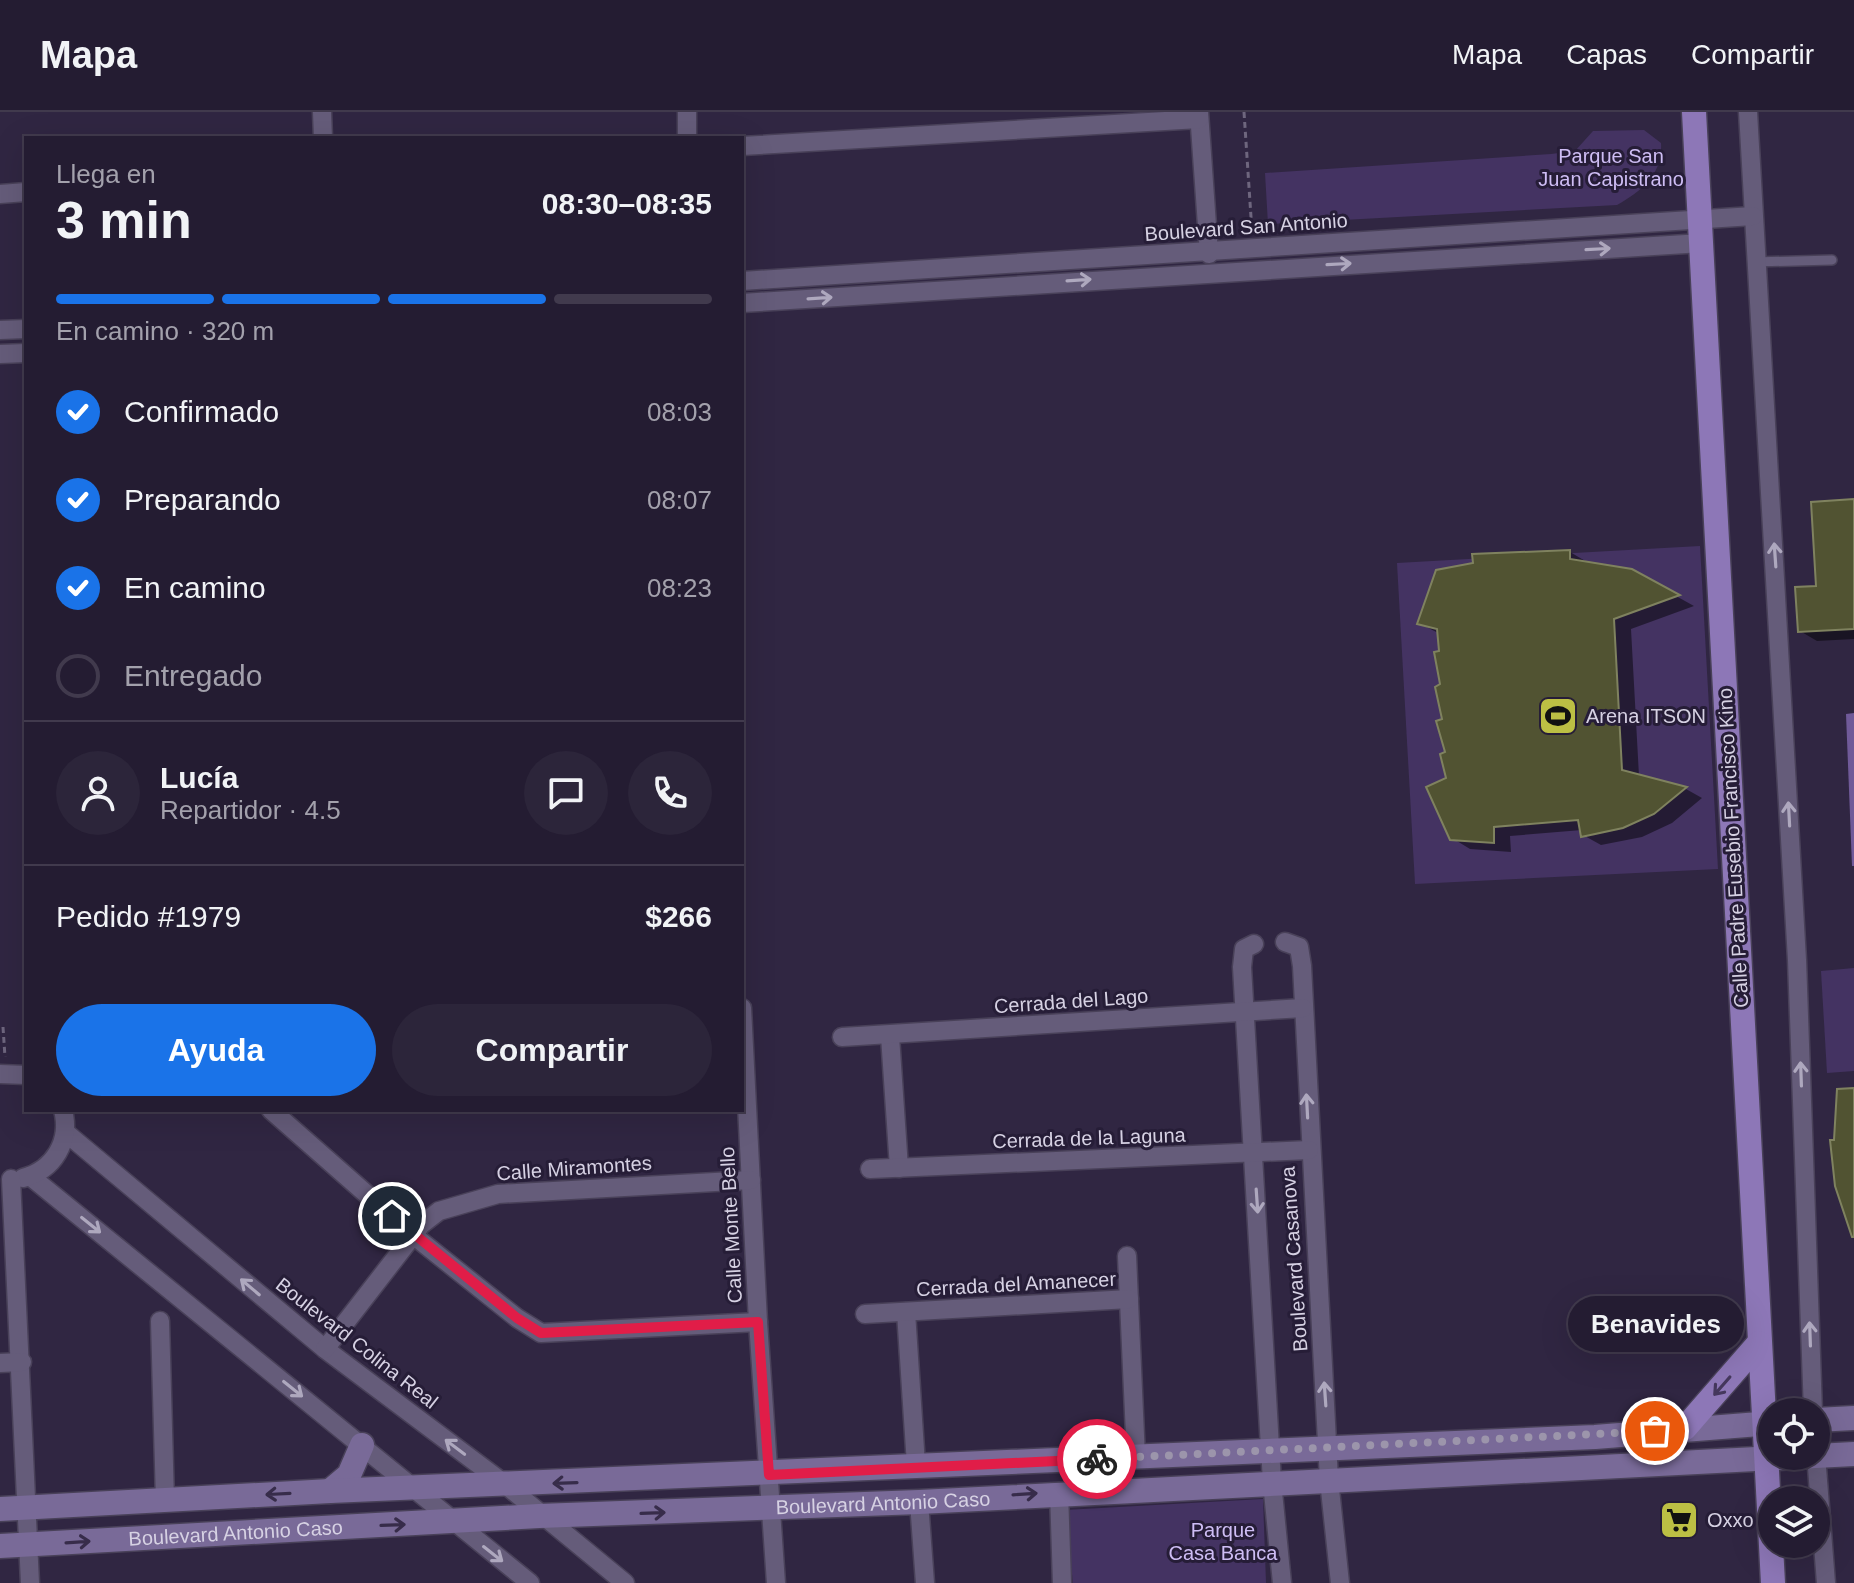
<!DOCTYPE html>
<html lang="es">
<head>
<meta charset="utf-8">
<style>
  :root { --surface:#241c32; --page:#2c253a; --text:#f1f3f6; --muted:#a3a1ac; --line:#413a4d; --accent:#1a73e8 }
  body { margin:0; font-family:Arial,sans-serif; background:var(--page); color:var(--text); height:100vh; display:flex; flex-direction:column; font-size:30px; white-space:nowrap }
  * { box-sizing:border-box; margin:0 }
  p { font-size:26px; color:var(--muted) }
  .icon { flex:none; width:44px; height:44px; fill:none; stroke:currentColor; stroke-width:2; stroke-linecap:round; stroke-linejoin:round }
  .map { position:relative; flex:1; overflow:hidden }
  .details { position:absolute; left:24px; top:24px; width:720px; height:976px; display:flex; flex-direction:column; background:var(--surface); border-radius:0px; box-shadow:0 8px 32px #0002,0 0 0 2px var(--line) }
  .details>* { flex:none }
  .fabs { position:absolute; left:1758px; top:1286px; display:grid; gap:16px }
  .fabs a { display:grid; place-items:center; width:72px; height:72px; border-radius:50%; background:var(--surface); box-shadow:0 8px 32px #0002,0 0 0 2px var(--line); font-size:40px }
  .pin { position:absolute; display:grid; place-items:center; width:68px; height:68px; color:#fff; margin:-34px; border:4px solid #fff; border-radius:50%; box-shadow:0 2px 8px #0007 }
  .courier { position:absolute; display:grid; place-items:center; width:80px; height:80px; margin:-40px; border:6px solid #e11d48; border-radius:50%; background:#fff; color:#222; box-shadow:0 2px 10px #0007 }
  .bubble { position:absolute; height:56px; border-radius:28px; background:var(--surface); box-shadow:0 8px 32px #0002,0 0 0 2px var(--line); font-size:26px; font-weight:800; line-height:56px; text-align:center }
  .head em { font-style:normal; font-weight:800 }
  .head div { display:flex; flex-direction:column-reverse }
  .head { display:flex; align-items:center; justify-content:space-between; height:136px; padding:0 32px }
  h1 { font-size:52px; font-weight:800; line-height:60px }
  .bar { display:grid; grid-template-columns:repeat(4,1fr); gap:12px 8px; align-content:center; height:96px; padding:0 32px }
  .bar i { height:10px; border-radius:6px; background:var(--line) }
  .bar .on { background:var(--accent) }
  .bar p { grid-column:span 4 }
  .line { display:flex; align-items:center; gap:20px; padding:0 32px; border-top:2px solid var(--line) }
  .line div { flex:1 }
  .round { display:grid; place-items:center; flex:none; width:84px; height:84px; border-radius:42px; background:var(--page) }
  ol { padding:0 32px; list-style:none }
  li { display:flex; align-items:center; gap:24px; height:88px }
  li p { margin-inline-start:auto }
  li .icon { padding:8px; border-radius:50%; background:var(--accent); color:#fff; stroke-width:4 }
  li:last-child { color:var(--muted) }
  li i { width:44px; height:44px; border:4px solid var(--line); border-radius:50% }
  .button { display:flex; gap:16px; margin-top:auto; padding:16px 32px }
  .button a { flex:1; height:92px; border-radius:48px; background:var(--accent); color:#fff; font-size:32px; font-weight:800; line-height:92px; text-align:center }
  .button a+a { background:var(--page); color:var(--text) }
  header { display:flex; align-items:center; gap:48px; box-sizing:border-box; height:112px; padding:0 40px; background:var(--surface); border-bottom:2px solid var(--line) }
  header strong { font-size:38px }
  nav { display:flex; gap:44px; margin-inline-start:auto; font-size:28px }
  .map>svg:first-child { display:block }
  .green { fill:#443362 }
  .water { fill:#705a99 }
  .shadow { fill:#0007 }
  .building { fill:#515332; stroke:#7f825f; stroke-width:2 }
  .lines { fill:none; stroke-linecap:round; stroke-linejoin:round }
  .lane-casing { stroke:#494159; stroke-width:12 }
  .street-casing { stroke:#494159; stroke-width:21 }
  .secondary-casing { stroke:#494159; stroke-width:27 }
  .primary-casing { stroke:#494159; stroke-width:27 }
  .path { stroke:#6e667e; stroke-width:3; stroke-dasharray:6 4; stroke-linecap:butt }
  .lane { stroke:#655c7a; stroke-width:9 }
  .street { stroke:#655c7a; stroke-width:18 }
  .secondary { stroke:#796a98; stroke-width:24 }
  .primary { stroke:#8d77b7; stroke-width:24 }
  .oneway { stroke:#aea8be }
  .oneway2 { stroke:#45385d }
  .oneway3 { stroke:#372c4a }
  .done { stroke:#9c95ab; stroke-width:8; stroke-dasharray:0 14.4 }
  .route { stroke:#e11d48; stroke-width:10 }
  .labels { text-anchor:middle; stroke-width:6; stroke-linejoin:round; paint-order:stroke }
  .park-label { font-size:20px; fill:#cebdf4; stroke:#261d37 }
  .street-label { font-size:20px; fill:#d6d1e3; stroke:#261d37 }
  .poi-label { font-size:20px; fill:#d6d1e3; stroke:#261d37; text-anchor:start }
</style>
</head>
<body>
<header>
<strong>Mapa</strong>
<nav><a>Mapa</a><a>Capas</a><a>Compartir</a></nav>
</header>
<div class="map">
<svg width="1854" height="1471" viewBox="0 0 1854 1471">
  <rect width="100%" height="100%" fill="#302642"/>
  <g class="green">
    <path d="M1644 18 1661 31C1663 62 1642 79 1617 93L1268 112 1265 61 1551 42 1575 39 1593 19Z"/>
    <path d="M1700 434 1718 757 1415 772 1397 451Z"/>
    <path d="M1854 856V959L1827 961 1821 859Z"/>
    <path d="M1263 1387 1266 1471H1073L1065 1398Z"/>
  </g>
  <path class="water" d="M1854 601V754H1852L1846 602Z"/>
  <g class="shadow">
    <path d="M1854 389V527L1817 529 1800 519Z"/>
    <path d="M1570 440 1587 450 1631 459 1694 494 1631 517 1639 664 1686 677 1702 686 1672 711 1642 725 1601 733 1583 723 1582 718 1510 724 1511 740 1470 737 1452 726 1440 522 1419 511Z"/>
  </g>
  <g class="building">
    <path d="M1854 387V517L1798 520 1795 475 1816 474 1811 390Z"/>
    <path d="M1570 438V447L1632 457 1680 483 1614 507 1622 658 1687 675 1654 702 1623 716 1581 725 1578 708 1494 715V731L1450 728 1426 675 1446 666 1440 642 1445 640 1436 609 1442 607 1435 575 1440 572 1434 540 1439 539 1437 517 1417 512 1436 458 1473 451 1472 442Z"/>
    <path d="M1854 976V1125H1852L1835 1074 1830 1028H1834L1837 977Z"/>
  </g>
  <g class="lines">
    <defs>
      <path id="lane" d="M1754 150 1832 148"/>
      <g id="street">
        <path d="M322 0 323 26"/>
        <path d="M687 0V26"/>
        <path d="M1199 0 1209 142"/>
        <path d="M1748 0 1797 848 1813 1300"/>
        <path d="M742 34 1199 7"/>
        <path d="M0 82 26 80"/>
        <path d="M742 169 1753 104"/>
        <path d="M742 191 1702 131"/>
        <path d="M0 218 26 217"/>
        <path d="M0 242 26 241"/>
        <path d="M1285 830 1299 835 1302 854 1329 1368 1340 1471"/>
        <path d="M1254 832 1244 837 1242 855 1272 1370 1282 1471"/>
        <path d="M742 896 758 1210 776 1471"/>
        <path d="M890 924 899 1056"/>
        <path d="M842 925 1303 896"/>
        <path d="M0 962 26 963"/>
        <path d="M271 998 413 1123 517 1206 541 1221 758 1210"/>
        <path d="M65 1020 325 1237 506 1373 625 1471"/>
        <path d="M870 1057 1309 1038"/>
        <path d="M30 1064 530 1471"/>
        <path d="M23 1066C54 1058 71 1029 63 998"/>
        <path d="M11 1067 30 1471"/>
        <path d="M1127 1144 1136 1346"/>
        <path d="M906 1200 916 1353"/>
        <path d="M865 1202 1129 1187"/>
        <path d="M160 1209 165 1389"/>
        <path d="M325 1237 421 1113 439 1099 498 1082 751 1068"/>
        <path d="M0 1251 22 1250"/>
        <path d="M1816 1343 1826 1471"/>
        <path d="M1059 1380 1062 1471"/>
        <path d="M919 1390 925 1471"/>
      </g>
      <g id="secondary">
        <path d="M1816 1308 1854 1306"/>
        <path d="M330 1379 349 1363 362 1333"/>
        <path d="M0 1397 330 1379 1595 1325 1772 1311"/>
        <path id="s1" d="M0 1434 539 1404 919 1390 1854 1342"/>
      </g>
      <g id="primary">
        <path d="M1694 0 1773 1471"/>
        <path d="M1685 1316 1759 1231"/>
      </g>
    </defs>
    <use href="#lane" class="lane-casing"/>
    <use href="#street" class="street-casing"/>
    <use href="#secondary" class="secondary-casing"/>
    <use href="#primary" class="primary-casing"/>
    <g class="path">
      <path d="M1244 0 1252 120"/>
      <path d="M3 915 5 945"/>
    </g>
    <use href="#lane" class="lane"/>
    <use href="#street" class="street"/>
    <use href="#secondary" class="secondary"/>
    <use href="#primary" class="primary"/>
  </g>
  <defs><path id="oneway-shaft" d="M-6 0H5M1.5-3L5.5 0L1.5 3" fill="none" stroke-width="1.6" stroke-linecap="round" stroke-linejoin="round" transform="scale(2)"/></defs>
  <g class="oneway">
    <use href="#oneway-shaft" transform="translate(1598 137) rotate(-3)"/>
    <use href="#oneway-shaft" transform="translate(1339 152) rotate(-3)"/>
    <use href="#oneway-shaft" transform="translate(1079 168) rotate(-4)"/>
    <use href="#oneway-shaft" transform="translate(820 186) rotate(-4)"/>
    <use href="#oneway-shaft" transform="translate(1775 443) rotate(-94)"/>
    <use href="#oneway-shaft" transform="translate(1789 702) rotate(-93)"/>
    <use href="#oneway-shaft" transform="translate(1801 962) rotate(-92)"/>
    <use href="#oneway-shaft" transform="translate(1307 994) rotate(-93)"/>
    <use href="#oneway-shaft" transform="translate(1257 1089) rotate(86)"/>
    <use href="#oneway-shaft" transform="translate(91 1113) rotate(39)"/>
    <use href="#oneway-shaft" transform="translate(250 1175) rotate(-140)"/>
    <use href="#oneway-shaft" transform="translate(1810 1222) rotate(-92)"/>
    <use href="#oneway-shaft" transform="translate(293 1277) rotate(39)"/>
    <use href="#oneway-shaft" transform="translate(1325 1282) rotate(-94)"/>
    <use href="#oneway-shaft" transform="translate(455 1335) rotate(-143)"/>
    <use href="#oneway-shaft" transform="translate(493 1442) rotate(38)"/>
  </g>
  <use class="oneway2" href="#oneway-shaft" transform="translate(1722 1274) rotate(131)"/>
  <g class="oneway3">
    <use href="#oneway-shaft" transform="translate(565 1371) rotate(178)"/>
    <use href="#oneway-shaft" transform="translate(278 1382) rotate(177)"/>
    <use href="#oneway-shaft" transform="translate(1025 1382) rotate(-4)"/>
    <use href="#oneway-shaft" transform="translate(653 1401) rotate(-2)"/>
    <use href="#oneway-shaft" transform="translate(393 1413) rotate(-2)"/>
    <use href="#oneway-shaft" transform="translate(78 1430) rotate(-4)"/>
  </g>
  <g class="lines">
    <path class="done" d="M1097 1347 1655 1319"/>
    <path class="route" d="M392 1104 517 1206 541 1221 758 1210 769 1363 1097 1347"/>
  </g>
  <defs>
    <symbol id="stadium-square" viewBox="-11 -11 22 22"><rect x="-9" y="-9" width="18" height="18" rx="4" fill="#bcbf44" stroke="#261d37"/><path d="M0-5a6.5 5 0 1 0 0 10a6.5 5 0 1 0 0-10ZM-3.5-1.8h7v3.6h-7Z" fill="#111"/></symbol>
    <symbol id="supermarket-square" viewBox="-11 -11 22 22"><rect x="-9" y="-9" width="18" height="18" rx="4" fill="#bcbf44" stroke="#261d37"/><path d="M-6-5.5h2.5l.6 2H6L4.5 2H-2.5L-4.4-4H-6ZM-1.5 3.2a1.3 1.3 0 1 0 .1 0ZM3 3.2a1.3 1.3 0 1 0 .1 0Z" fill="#111"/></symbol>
  </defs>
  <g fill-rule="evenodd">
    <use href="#stadium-square" x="1536" y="582" width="44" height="44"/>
    <use href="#supermarket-square" x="1657" y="1386" width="44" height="44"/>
  </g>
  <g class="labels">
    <g class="park-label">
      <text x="1611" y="51">Parque San<tspan x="1611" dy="23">Juan Capistrano</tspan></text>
      <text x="1223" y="1425">Parque<tspan x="1223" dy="23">Casa Banca</tspan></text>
    </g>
    <g class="street-label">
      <text transform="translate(1246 115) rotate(-4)" y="7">Boulevard San Antonio</text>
      <text transform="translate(1733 736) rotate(-93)" y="7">Calle Padre Eusebio Francisco Kino</text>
      <text transform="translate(1071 889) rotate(-4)" y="7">Cerrada del Lago</text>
      <text transform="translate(1089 1026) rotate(-2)" y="7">Cerrada de la Laguna</text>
      <text transform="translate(574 1056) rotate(-4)" y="7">Calle Miramontes</text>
      <text transform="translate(731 1113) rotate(-93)" y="7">Calle Monte Bello</text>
      <text transform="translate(1294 1147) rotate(-94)" y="7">Boulevard Casanova</text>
      <text transform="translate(1016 1172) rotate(-3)" y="7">Cerrada del Amanecer</text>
      <text transform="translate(357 1231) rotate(38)" y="7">Boulevard Colina Real</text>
      <text dy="7" stroke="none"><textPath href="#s1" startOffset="884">Boulevard Antonio Caso</textPath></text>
      <text dy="7" stroke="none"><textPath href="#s1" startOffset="236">Boulevard Antonio Caso</textPath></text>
    </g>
    <g class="poi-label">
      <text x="1586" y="611">Arena ITSON</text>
      <text x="1707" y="1415">Oxxo</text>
    </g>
  </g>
</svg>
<div class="fabs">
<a><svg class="icon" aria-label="locate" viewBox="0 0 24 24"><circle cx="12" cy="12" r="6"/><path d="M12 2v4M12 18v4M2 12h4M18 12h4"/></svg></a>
<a><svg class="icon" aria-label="layers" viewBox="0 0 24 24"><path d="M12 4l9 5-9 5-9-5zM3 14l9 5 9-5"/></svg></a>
</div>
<div class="pin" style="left:1655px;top:1319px;background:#ea580c"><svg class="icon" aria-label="bag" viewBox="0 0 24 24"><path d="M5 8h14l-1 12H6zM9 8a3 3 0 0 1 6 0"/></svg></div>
<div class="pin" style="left:392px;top:1104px;background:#1f2937"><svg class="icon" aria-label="home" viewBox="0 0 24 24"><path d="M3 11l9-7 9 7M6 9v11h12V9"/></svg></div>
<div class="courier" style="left:1097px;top:1347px"><svg class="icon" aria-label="bike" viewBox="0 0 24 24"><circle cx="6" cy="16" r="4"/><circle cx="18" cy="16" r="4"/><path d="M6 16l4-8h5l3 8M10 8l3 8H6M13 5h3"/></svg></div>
<div class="bubble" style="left:1568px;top:1184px;width:176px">Benavides</div>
<section class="details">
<div class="head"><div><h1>3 min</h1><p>Llega en</p></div><em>08:30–08:35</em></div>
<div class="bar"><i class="on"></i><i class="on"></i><i class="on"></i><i></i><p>En camino · 320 m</p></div>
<ol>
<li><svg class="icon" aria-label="check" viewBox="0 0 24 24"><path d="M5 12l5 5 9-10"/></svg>Confirmado<p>08:03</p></li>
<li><svg class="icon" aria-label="check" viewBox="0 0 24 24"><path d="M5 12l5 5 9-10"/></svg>Preparando<p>08:07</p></li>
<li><svg class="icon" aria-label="check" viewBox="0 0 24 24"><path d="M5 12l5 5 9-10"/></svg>En camino<p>08:23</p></li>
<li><i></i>Entregado</li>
</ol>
<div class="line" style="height:144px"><a class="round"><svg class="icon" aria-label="person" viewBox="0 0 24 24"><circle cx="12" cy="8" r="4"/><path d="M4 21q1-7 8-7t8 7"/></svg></a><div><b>Lucía</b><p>Repartidor · 4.5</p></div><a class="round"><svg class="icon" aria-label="chat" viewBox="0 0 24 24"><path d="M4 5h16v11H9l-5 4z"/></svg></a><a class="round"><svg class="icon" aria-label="phone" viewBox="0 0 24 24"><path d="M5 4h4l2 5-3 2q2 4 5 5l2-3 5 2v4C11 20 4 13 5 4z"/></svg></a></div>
<div class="line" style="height:104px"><div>Pedido #1979</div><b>$266</b></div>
<div class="button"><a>Ayuda</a><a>Compartir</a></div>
</section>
</div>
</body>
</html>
